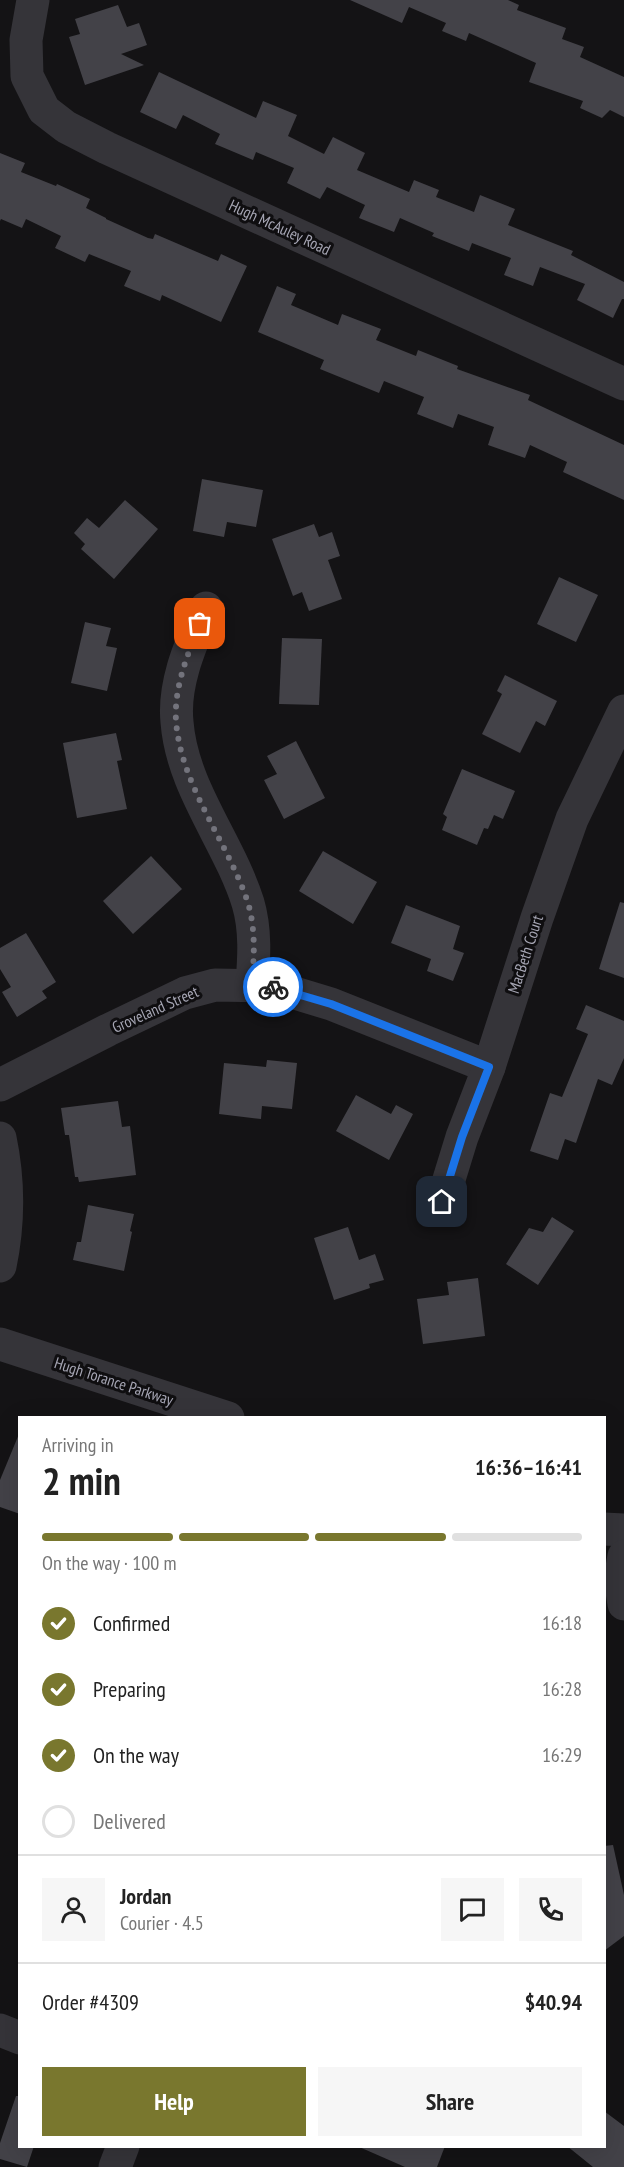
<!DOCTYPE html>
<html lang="en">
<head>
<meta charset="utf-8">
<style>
  :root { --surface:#fff; --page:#f6f6f6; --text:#222; --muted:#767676; --line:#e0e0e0; --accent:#79772e }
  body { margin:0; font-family:"PT Sans Narrow",sans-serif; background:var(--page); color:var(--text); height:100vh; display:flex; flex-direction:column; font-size:22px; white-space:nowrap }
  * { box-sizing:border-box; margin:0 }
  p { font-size:20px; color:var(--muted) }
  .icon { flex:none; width:33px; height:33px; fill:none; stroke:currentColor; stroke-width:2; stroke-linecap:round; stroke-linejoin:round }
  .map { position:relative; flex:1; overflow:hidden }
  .side { position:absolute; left:18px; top:1416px; width:588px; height:732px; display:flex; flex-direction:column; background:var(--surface); border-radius:0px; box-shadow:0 6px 24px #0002 }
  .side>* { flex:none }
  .pin { position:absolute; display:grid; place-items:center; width:51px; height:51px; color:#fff; margin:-26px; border-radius:12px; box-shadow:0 3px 9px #0006 }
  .courier { position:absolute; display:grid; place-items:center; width:60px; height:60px; margin:-30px; border:4px solid #1a73e8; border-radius:50%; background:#fff; color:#222; box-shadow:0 2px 8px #0007 }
  .summary em { font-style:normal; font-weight:700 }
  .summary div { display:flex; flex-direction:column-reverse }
  .summary { display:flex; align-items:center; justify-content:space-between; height:102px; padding:0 24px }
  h1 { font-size:39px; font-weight:700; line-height:45px }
  .bar { display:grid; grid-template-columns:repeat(4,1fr); gap:9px 6px; align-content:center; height:72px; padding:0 24px }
  .bar i { height:8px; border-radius:4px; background:var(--line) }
  .bar .active { background:var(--accent) }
  .bar p { grid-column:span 4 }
  .line { display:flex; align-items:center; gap:15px; padding:0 24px; border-top:2px solid var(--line) }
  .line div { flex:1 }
  .round { display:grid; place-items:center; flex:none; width:63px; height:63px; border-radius:0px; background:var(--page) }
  ol { padding:0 24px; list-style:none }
  li { display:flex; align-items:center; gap:18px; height:66px }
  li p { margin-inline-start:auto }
  li .icon { padding:6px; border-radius:50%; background:var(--accent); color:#fff; stroke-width:4 }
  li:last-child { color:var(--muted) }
  li i { width:33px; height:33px; border:3px solid var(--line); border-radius:50% }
  .cta { display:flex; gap:12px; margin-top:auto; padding:12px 24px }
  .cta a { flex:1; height:69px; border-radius:0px; background:var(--accent); color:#fff; font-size:24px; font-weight:700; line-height:69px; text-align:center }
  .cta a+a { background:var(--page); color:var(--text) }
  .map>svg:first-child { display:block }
  .building { fill:#434248 }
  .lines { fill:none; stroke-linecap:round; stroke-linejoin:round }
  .minor { stroke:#353439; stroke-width:33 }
  .done { stroke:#73737c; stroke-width:6; stroke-dasharray:0 10.8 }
  .route { stroke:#1a73e8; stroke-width:8 }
  .labels { text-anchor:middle; stroke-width:6; stroke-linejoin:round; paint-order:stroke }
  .street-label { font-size:16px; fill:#a6a6b4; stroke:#0f0e10 }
</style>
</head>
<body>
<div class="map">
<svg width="624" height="2167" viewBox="0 0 624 2167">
  <rect width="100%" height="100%" fill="#141315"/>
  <g class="building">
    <path d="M350 0H508L519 5 517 10 566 28 562 39 584 47 580 57 624 77V117L610 110 602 118 580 108 583 101 529 82 536 63 469 33 466 41 442 31 446 23 409 7 402 23Z"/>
    <path d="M118 5 127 27 139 23 147 45 121 54 144 65 85 85 69 37 80 34 75 19Z"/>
    <path d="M159 72 256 118 263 101 297 115 288 136 324 154 333 137 365 153 357 170 409 192 414 180 439 190 436 197 474 212 480 195 515 209 508 225 573 251 571 255 624 282V299H622L613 318 577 300 585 284 540 267 533 286 504 275 511 258 472 243 469 251 432 236 434 233 400 218 394 232 359 218 365 205 327 187 320 199 287 183 294 168 256 152 253 160 215 144 220 134 183 115 176 129 140 112Z"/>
    <path d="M0 153 25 163 21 172 56 186 57 184 90 199 86 208 106 218V219L148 238 153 239 155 234 218 261 221 254 247 266 221 322 162 295 160 301 124 286 131 271 89 254 85 262 55 248 61 236 26 219 22 228 1 219 0 221Z"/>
    <path d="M277 286 296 294 291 305 338 325 342 314 381 329 376 340 416 356 418 350 458 366 457 369 530 395 528 400 624 445V500L563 472 567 462 530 445 525 458 488 445 494 427 458 414 453 428 417 414 424 397 384 381 379 393 320 369 324 360 258 332Z"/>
    <path d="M202 479 263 490 256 527 227 522 224 537 193 531Z"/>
    <path d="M125 500 158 529 114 579 81 549 85 544 74 533 87 518 99 528Z"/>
    <path d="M314 524 319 537 332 532 340 556 328 560 342 599 309 611 302 592 293 596 272 539Z"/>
    <path d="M559 577 598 595 576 642 537 624Z"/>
    <path d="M85 622 111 628 106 646 117 648 107 691 71 683Z"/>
    <path d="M282 638 322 639 319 705 279 704Z"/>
    <path d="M505 675 557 701 545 726 536 721 520 753 482 734 502 694 497 691Z"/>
    <path d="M116 733 122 760 117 761 127 809 77 818 63 743Z"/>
    <path d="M296 741 325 798 284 819 264 780 277 774 267 756Z"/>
    <path d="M462 769 515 791 503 819 494 815 488 829 484 828 477 845 442 830 447 817 443 814Z"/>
    <path d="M323 851 377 882 353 924 299 891Z"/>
    <path d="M151 856 182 889 133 934 103 901Z"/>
    <path d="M620 902 624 903V978L599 969Z"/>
    <path d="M406 905 460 926 453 949 464 953 453 981 427 971 431 959 391 943Z"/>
    <path d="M26 933 56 982 42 991 47 998 17 1017 2 992 11 987 0 969V948Z"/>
    <path d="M586 1005 624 1021V1058L612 1085 598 1079 576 1143 565 1139 558 1160 530 1151 550 1093 562 1097 588 1034 576 1029Z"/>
    <path d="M267 1060 297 1063 292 1109 262 1106 261 1119 219 1114 224 1063 266 1067Z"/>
    <path d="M356 1095 391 1114 396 1105 413 1114 389 1160 336 1131Z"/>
    <path d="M118 1101 122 1127 130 1126 136 1175 79 1182 78 1177H75L69 1135H65L61 1108Z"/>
    <path d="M88 1205 134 1214 130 1231 132 1232 124 1271 73 1260 77 1242H81Z"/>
    <path d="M552 1217 574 1231 538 1285 506 1264 529 1228 543 1232Z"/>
    <path d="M348 1227 359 1260 375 1254 384 1280 369 1284 370 1288 334 1300 314 1238Z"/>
    <path d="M478 1278 485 1336 423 1344 417 1299 449 1295 447 1282Z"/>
    <path d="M19 1434H20V1514L0 1507V1480Z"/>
    <path d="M613 1845 624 1895V1936L604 1951V1846Z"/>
    <path d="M16 2096H20V2146H34L27 2167 0 2159V2143Z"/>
    <path d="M604 2111 624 2126V2167H593L567 2146H604Z"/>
    <path d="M357 2146H445L437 2167H405Z"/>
  </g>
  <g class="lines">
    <g class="minor">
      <path d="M33 0 26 40 27 76 44 110 66 127 107 148 624 384"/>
      <path d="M206 608C191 644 173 683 177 722 182 788 229 842 248 903 256 930 254 958 252 985"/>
      <path d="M0 1085 108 1030 185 993 215 985 268 986 298 994 331 1004 489 1067"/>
      <path d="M0 1138C9 1181 9 1223 0 1266"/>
      <path d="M442 1202 462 1137 489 1067 537 918 572 819 624 711"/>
      <path d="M0 1344 228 1418"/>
      <path d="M604 1529 624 1530"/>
      <path d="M624 1556 620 1579 624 1604"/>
      <path d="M0 2030 20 2038"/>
      <path d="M115 2167 123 2146"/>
    </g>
  </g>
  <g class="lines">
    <path class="done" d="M200 624C187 655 174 688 176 721 181 787 228 842 248 903 256 930 254 958 252 985L273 987"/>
    <path class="route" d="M273 987 331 1004 489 1067 462 1137 442 1202"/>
  </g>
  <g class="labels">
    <g class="street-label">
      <text transform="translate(280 227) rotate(25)" y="6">Hugh McAuley Road</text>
      <text transform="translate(525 954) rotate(-72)" y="6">MacBeth Court</text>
      <text transform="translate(155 1009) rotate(-24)" y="6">Groveland Street</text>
      <text transform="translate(114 1381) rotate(18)" y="6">Hugh Torance Parkway</text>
    </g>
  </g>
</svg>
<div class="pin" style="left:200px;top:624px;background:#ea580c"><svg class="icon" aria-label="bag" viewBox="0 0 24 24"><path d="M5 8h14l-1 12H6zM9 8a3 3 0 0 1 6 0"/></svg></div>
<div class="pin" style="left:442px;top:1202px;background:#1f2937"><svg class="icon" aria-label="home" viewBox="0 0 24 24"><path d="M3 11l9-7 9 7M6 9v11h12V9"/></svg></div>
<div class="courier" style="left:273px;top:987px"><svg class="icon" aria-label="bike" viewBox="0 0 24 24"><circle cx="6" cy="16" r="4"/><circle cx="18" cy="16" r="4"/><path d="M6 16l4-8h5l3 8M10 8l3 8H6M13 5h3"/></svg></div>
<section class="side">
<div class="summary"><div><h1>2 min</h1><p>Arriving in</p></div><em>16:36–16:41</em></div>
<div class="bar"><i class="active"></i><i class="active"></i><i class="active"></i><i></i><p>On the way · 100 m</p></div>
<ol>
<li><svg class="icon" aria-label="check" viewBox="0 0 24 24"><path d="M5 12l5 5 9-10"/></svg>Confirmed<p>16:18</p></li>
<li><svg class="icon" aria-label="check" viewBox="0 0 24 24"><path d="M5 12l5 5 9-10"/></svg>Preparing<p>16:28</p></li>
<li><svg class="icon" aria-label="check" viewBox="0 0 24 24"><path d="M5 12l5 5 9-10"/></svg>On the way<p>16:29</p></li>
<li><i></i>Delivered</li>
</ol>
<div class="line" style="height:108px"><a class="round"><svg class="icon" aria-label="person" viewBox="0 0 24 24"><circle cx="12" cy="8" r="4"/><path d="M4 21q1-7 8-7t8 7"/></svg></a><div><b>Jordan</b><p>Courier · 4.5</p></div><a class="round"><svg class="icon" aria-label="chat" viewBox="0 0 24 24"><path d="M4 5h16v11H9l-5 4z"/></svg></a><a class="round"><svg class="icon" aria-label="phone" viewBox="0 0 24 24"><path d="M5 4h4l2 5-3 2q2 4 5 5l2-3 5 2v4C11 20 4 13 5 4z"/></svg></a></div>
<div class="line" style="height:78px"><div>Order #4309</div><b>$40.94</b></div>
<div class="cta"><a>Help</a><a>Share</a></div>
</section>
</div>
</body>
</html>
